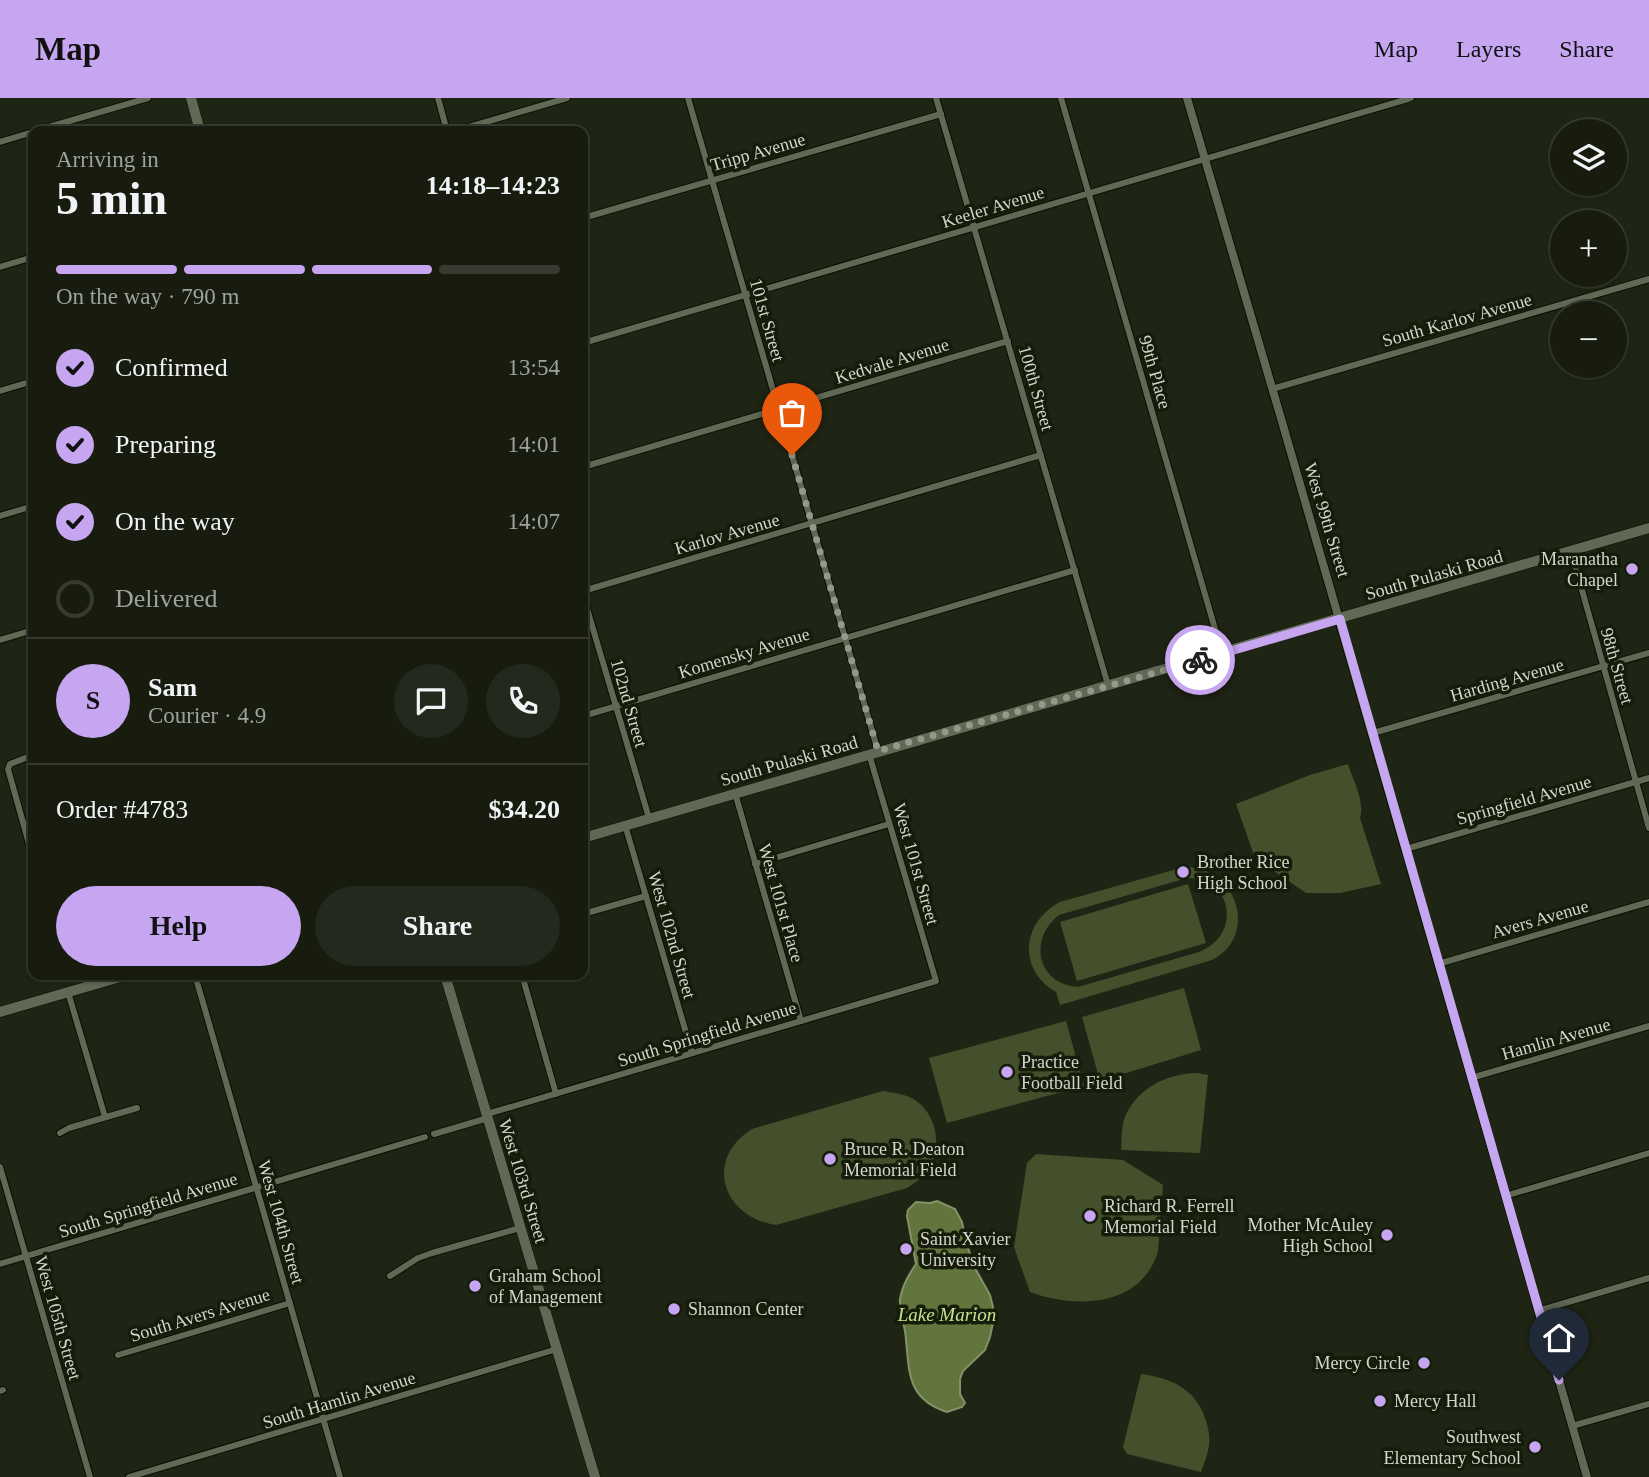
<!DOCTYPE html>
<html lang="en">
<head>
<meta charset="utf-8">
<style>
  :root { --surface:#171c0f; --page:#24291d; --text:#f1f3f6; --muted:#9ea19e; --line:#363a2f; --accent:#c6a6f0 }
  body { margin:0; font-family:Georgia,serif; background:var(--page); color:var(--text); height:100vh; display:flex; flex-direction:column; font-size:26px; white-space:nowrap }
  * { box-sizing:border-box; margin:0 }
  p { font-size:23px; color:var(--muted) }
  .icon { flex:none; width:38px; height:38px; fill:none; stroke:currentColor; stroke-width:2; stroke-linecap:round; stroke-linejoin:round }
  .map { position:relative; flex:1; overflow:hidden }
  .panel { position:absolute; left:28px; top:28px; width:560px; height:854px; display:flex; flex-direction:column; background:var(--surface); border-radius:14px; box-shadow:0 2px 5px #0004,0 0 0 2px var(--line) }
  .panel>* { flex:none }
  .fabs { position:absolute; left:1550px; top:21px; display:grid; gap:14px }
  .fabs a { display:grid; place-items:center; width:77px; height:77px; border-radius:50%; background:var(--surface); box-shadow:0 2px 5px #0004,0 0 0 2px var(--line); font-size:35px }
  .pin { position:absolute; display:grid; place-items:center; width:60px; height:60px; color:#fff; margin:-72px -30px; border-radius:50% 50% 50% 0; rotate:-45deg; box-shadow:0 0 7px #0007 }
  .pin .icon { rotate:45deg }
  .courier { position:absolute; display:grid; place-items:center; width:70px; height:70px; margin:-35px; border:5px solid #c6a6f0; border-radius:50%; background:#fff; color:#222; box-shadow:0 2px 9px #0007 }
  .head em { font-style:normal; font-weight:700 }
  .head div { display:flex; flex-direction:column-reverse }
  .head { display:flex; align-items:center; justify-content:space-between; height:119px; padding:0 28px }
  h1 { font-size:46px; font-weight:700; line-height:52px }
  .bar { display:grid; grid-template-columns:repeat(4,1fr); gap:10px 7px; align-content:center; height:84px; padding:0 28px }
  .bar i { height:9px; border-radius:5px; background:var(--line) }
  .bar .active { background:var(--accent) }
  .bar p { grid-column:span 4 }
  .line { display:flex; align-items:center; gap:18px; padding:0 28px; border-top:2px solid var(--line) }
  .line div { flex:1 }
  .round { display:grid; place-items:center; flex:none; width:74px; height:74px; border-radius:37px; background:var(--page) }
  ol { padding:0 28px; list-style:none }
  li { display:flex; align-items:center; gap:21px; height:77px }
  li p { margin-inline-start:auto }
  li .icon { padding:7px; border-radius:50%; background:var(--accent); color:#111; stroke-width:4 }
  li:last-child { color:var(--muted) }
  li i { width:38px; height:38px; border:4px solid var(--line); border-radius:50% }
  .button { display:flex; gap:14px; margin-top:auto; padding:14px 28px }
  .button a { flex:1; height:80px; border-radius:42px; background:var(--accent); color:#111; font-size:28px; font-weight:700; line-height:80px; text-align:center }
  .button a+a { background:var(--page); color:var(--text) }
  header { display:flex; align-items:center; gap:42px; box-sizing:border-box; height:98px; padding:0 35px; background:var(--accent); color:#111 }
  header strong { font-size:33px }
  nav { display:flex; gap:38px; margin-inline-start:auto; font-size:24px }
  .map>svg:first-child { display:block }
  .green { fill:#44502c; fill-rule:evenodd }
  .water { fill:#62753c; stroke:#849267; stroke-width:2 }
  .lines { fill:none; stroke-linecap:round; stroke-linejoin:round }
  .minor-casing { stroke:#090e01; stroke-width:8 }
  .tertiary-casing { stroke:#090e01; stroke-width:10 }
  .secondary-casing { stroke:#090e01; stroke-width:11 }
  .minor { stroke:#616955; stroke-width:6 }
  .tertiary { stroke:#616955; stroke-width:8 }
  .secondary { stroke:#616955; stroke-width:10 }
  .done { stroke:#94998c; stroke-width:7; stroke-dasharray:0 12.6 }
  .route { stroke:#c6a6f0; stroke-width:9 }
  .poi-dot { fill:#c6a6f0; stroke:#161c0a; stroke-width:2.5 }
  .labels { text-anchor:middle; stroke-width:7; stroke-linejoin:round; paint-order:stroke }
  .street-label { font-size:18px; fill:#d3d7cc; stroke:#161c0a }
  .poi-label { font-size:18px; fill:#d3d7cc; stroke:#161c0a; text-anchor:start }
  .water-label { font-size:19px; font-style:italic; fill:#c6e38f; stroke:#161c0a }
</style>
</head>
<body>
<header>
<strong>Map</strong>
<nav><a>Map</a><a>Layers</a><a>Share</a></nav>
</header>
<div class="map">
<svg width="1649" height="1379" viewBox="0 0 1649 1379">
  <rect width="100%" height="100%" fill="#1f2514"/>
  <g class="green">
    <path d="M1348 666C1353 682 1365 704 1360 720L1381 786 1340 795H1306L1255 760 1236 706 1310 677Z"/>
    <path d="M1188 769C1239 772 1258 839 1212 862L1060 907 1056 894C1017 871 1022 824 1060 804L1177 771ZM1187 780C1231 778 1244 836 1199 854L1078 889C1037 886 1028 841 1059 817Z"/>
    <path d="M1188 786 1206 845 1077 883 1060 824Z"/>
    <path d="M1184 890 1201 952 1100 983 1082 919Z"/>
    <path d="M1066 923 1084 988 947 1025 929 960Z"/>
    <path d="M1197 975 1208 977 1200 1055 1121 1052C1122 1042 1121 1028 1125 1019 1138 989 1167 976 1197 975Z"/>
    <path d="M883 993C893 995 906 996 915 1002 937 1016 943 1051 928 1072 923 1079 915 1085 907 1090L776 1127C722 1119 704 1061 752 1031Z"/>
    <path d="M1036 1056 1123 1062 1163 1087 1158 1153C1142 1209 1076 1211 1030 1194L1014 1149 1027 1065Z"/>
    <path d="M1141 1276C1170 1280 1195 1290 1205 1320 1208 1328 1210 1338 1209 1347 1208 1356 1204 1365 1201 1374L1127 1356 1123 1349Z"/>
  </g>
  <path class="water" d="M937 1103 955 1111 962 1124 966 1144 975 1170 990 1197 993 1209V1225L990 1239 985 1252 963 1273 960 1281V1296L965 1305 962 1309 947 1314C904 1300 910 1270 905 1233 903 1223 899 1211 900 1201 902 1188 909 1176 916 1166L907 1118 908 1112 916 1104 930 1105Z"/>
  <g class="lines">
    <defs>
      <g id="minor">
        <path d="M438 0 447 33"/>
        <path d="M688 0 878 653"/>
        <path d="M936 0 1108 587"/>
        <path d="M1061 0 1222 555"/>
        <path d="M35 33 148 0"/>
        <path d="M455 33 567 0"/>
        <path d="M0 44 33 34"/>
        <path d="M583 120 941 16"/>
        <path d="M0 169 33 159"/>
        <path d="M583 245 1411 0"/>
        <path d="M1272 291 1649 181"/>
        <path d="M0 293 33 283"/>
        <path d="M583 369 1008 243"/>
        <path d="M0 418 33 408"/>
        <path d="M1571 453 1649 730"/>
        <path d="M583 493 1041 357"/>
        <path d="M583 497 649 720"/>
        <path d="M0 542 33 532"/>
        <path d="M583 618 1075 472"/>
        <path d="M1373 635 1649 555"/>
        <path d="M33 657 10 666 8 671 33 760"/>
        <path d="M735 695 801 923"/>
        <path d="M625 727 692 955"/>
        <path d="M1406 751 1649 680"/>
        <path d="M755 766 889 726"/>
        <path d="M583 816 646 798"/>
        <path d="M1438 866 1649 804"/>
        <path d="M195 877 340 1379"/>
        <path d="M522 877 556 996"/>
        <path d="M68 894 105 1019"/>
        <path d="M1471 980 1649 928"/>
        <path d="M487 1016 936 883 869 656"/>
        <path d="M60 1035 69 1030 137 1010"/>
        <path d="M434 1036 488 1020"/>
        <path d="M0 1069 90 1379"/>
        <path d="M1505 1098 1649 1055"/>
        <path d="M0 1166 425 1039"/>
        <path d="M390 1178 418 1160 432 1155 520 1130"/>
        <path d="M1538 1213 1649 1180"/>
        <path d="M118 1257 290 1205"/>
        <path d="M0 1293 3 1292"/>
        <path d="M1572 1328 1649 1306"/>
        <path d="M129 1379 557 1251"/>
      </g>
      <path id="tertiary" d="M1187 0C1323 459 1453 920 1587 1379"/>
      <g id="secondary">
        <path d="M191 0 200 33"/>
        <path d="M583 740C938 636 1294 535 1649 430"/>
        <path d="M445 877 595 1379"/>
        <path d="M0 914 127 877"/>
      </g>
    </defs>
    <use href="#minor" class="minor-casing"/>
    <use href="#tertiary" class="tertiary-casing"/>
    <use href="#secondary" class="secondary-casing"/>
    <use href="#minor" class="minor"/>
    <use href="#tertiary" class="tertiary"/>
    <use href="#secondary" class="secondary"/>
  </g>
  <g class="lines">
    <path class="done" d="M792 357 878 653 1200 562"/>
    <path class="route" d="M1200 562 1340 521 1559 1282"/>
  </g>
  <g class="poi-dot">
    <circle cx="1632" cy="471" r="7"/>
    <circle cx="1183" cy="774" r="7"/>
    <circle cx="1007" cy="974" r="7"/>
    <circle cx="830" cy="1061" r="7"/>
    <circle cx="1090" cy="1118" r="7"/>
    <circle cx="1387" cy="1137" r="7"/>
    <circle cx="906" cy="1151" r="7"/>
    <circle cx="475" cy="1188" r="7"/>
    <circle cx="674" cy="1211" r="7"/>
    <circle cx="1424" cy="1265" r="7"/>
    <circle cx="1380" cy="1303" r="7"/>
    <circle cx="1535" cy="1349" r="7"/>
  </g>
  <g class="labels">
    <g class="street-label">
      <text transform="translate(758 54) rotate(-16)" y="6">Tripp Avenue</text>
      <text transform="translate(993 109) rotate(-17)" y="6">Keeler Avenue</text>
      <text transform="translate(767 222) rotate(74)" y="6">101st Street</text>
      <text transform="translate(1457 222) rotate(-16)" y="6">South Karlov Avenue</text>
      <text transform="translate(892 263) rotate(-17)" y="6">Kedvale Avenue</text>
      <text transform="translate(1155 274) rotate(74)" y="6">99th Place</text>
      <text transform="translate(1036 290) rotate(74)" y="6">100th Street</text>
      <text transform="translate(1327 422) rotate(73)" y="6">West 99th Street</text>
      <text transform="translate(727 436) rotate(-16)" y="6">Karlov Avenue</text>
      <text transform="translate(1434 477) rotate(-16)" y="6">South Pulaski Road</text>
      <text transform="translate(744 555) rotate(-17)" y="6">Komensky Avenue</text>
      <text transform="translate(1617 568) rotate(74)" y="6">98th Street</text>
      <text transform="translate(1507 582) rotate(-16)" y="6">Harding Avenue</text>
      <text transform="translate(629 605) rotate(74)" y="6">102nd Street</text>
      <text transform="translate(789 663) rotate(-16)" y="6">South Pulaski Road</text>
      <text transform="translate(1524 702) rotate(-16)" y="6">Springfield Avenue</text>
      <text transform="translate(916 766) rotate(74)" y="6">West 101st Street</text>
      <text transform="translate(781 805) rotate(74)" y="6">West 101st Place</text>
      <text transform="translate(1540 821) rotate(-16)" y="6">Avers Avenue</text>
      <text transform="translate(672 837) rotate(74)" y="6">West 102nd Street</text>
      <text transform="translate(707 936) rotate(-17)" y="6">South Springfield Avenue</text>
      <text transform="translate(1556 941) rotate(-16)" y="6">Hamlin Avenue</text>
      <text transform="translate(523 1083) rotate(73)" y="6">West 103rd Street</text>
      <text transform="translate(148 1107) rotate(-17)" y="6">South Springfield Avenue</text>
      <text transform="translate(281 1124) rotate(74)" y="6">West 104th Street</text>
      <text transform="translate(200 1217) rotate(-17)" y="6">South Avers Avenue</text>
      <text transform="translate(58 1220) rotate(74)" y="6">West 105th Street</text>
      <text transform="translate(339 1302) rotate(-17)" y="6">South Hamlin Avenue</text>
    </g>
    <g class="poi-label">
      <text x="1618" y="467" text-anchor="end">Maranatha<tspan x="1618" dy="21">Chapel</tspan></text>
      <text x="1197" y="770">Brother Rice<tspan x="1197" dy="21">High School</tspan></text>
      <text x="1021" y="970">Practice<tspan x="1021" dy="21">Football Field</tspan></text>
      <text x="844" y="1057">Bruce R. Deaton<tspan x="844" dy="21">Memorial Field</tspan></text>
      <text x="1104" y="1114">Richard R. Ferrell<tspan x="1104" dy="21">Memorial Field</tspan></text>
      <text x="1373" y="1133" text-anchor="end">Mother McAuley<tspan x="1373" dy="21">High School</tspan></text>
      <text x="920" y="1147">Saint Xavier<tspan x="920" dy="21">University</tspan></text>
      <text x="489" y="1184">Graham School<tspan x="489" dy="21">of Management</tspan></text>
      <text x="688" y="1217">Shannon Center</text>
      <text x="1410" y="1271" text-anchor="end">Mercy Circle</text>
      <text x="1394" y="1309">Mercy Hall</text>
      <text x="1521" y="1345" text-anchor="end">Southwest<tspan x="1521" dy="21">Elementary School</tspan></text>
    </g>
    <g class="water-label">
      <text x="947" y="1223">Lake Marion</text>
    </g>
  </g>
</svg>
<div class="fabs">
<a><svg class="icon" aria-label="layers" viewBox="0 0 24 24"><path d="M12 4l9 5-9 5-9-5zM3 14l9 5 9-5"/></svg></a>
<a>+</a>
<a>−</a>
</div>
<div class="pin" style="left:792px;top:357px;background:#ea580c"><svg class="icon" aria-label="bag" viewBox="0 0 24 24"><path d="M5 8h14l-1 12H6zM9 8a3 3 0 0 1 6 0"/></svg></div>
<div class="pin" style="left:1559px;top:1282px;background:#1f2937"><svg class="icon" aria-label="home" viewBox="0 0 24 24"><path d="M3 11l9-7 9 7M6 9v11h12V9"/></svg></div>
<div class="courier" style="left:1200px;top:562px"><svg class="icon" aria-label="bike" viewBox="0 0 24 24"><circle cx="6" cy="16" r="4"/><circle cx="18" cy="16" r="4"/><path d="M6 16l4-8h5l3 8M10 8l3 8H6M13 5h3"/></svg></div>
<section class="panel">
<div class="head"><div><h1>5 min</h1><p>Arriving in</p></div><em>14:18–14:23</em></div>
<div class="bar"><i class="active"></i><i class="active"></i><i class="active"></i><i></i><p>On the way · 790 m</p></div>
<ol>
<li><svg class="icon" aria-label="check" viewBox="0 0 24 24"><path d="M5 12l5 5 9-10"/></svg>Confirmed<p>13:54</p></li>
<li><svg class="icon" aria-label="check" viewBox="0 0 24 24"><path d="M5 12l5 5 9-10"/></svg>Preparing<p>14:01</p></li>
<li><svg class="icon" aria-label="check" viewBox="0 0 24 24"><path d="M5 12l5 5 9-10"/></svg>On the way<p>14:07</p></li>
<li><i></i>Delivered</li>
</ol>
<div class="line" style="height:126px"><b class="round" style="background:var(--accent);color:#111">S</b><div><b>Sam</b><p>Courier · 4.9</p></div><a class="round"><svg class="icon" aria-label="chat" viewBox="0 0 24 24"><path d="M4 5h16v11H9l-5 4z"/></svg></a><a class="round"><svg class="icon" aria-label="phone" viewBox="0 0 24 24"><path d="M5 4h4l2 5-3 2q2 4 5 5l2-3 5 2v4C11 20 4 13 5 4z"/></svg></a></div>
<div class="line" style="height:91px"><div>Order #4783</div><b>$34.20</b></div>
<div class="button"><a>Help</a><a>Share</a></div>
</section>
</div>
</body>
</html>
